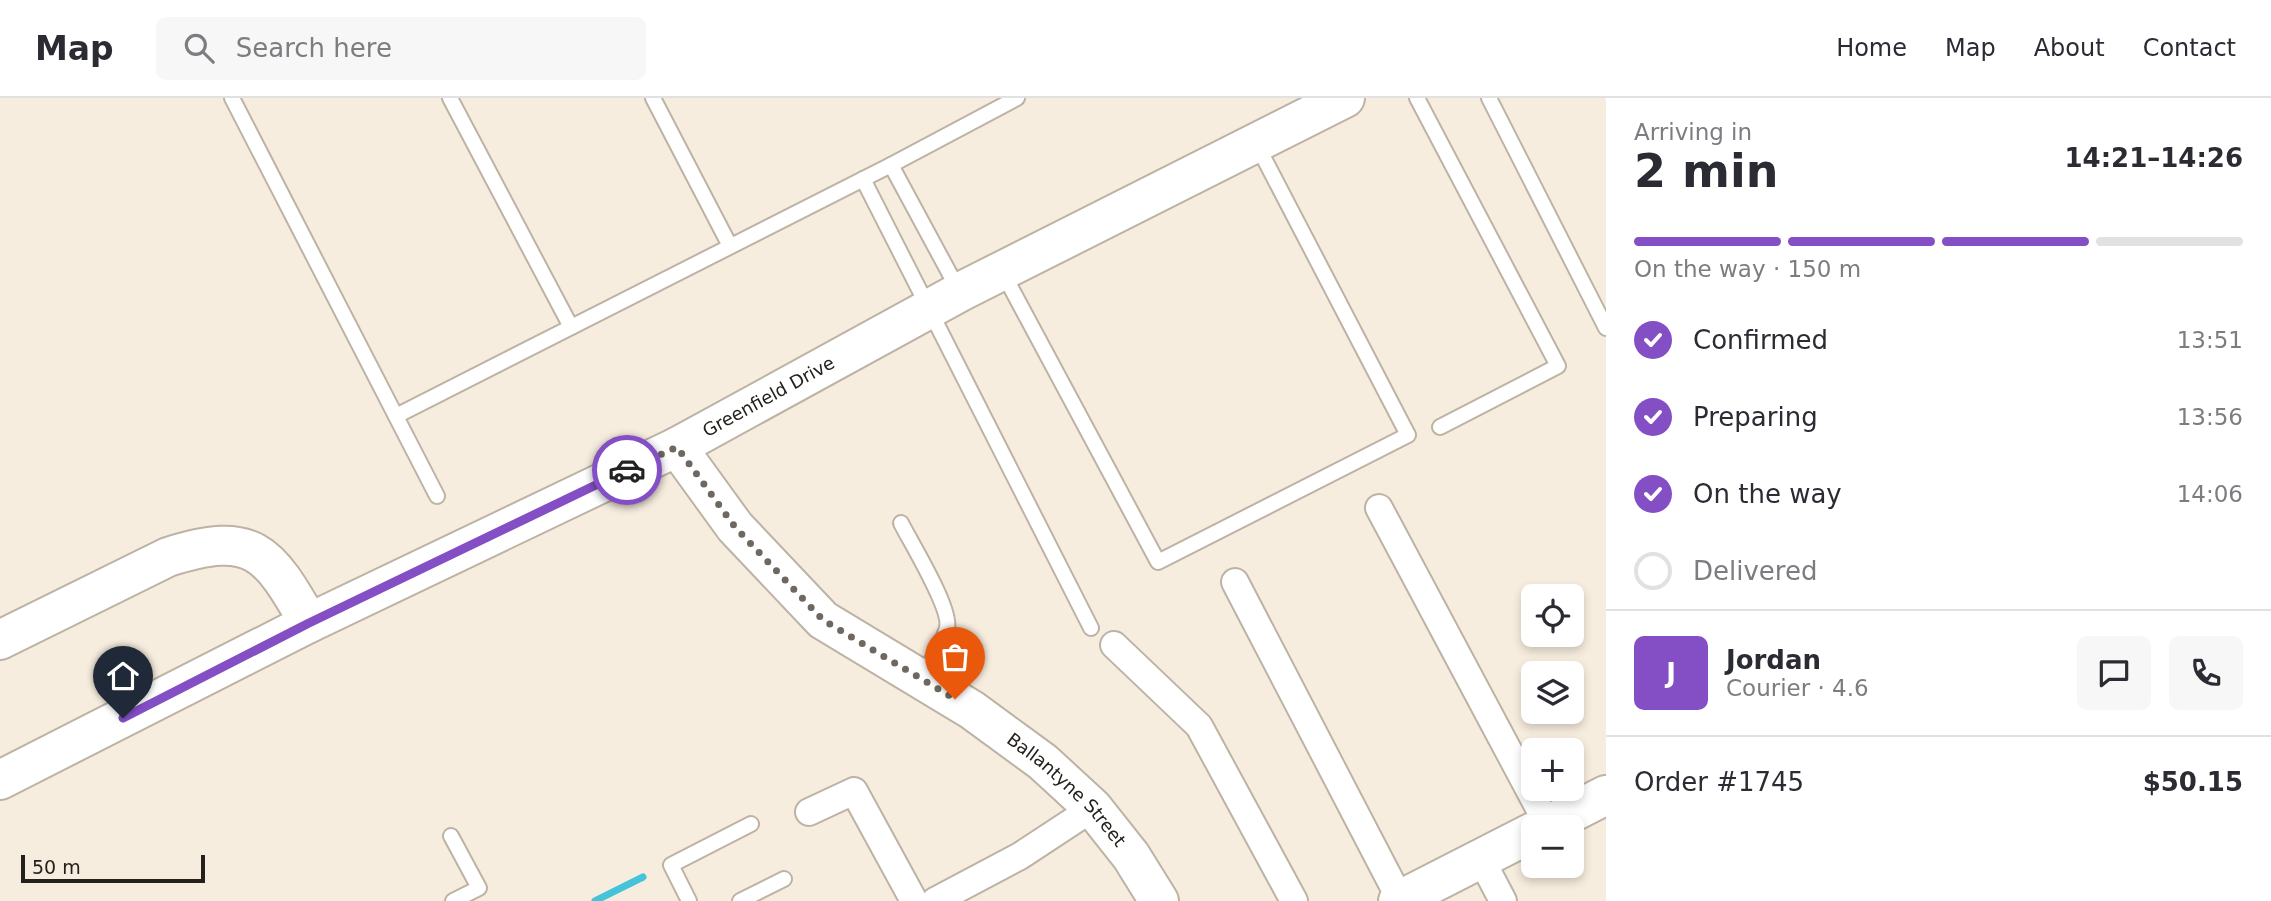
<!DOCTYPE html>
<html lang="en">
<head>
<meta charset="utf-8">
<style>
  :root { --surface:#fff; --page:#f7f7f7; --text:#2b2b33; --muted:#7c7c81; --line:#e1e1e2; --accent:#844ec5 }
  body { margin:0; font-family:"DejaVu Sans",sans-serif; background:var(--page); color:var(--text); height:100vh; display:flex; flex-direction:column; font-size:26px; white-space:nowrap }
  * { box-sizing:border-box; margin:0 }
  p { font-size:23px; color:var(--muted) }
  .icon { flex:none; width:38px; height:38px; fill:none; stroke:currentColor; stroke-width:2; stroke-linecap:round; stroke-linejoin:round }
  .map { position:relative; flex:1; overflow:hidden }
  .sheet { display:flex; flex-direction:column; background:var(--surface); width:665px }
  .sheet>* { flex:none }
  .buttons { position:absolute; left:1521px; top:486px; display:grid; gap:14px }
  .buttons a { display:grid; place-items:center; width:63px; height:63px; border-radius:10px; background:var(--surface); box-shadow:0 4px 10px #0003; font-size:35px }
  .scale { position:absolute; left:21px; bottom:18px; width:184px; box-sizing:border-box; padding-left:7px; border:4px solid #24211c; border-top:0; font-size:19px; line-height:24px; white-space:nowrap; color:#24211c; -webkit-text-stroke:5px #f7eddf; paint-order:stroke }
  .pin { position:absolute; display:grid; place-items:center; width:60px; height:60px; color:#fff; margin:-72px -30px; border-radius:50% 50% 50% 0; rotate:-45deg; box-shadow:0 0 7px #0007 }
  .pin .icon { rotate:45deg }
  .courier { position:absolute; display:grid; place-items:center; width:70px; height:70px; margin:-35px; border:5px solid #844ec5; border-radius:50%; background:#fff; color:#222; box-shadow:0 2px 9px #0007 }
  .headline em { font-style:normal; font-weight:700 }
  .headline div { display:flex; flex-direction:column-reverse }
  .headline { display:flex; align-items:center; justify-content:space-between; height:119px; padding:0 28px }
  h1 { font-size:46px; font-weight:700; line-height:52px }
  .bar { display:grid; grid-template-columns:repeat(4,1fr); gap:10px 7px; align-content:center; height:84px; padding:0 28px }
  .bar i { height:9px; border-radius:5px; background:var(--line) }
  .bar .current { background:var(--accent) }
  .bar p { grid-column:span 4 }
  .line { display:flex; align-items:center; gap:18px; padding:0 28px; border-top:2px solid var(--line) }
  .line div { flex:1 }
  .round { display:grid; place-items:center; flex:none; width:74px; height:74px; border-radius:10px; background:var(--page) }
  ol { padding:0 28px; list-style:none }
  li { display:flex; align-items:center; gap:21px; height:77px }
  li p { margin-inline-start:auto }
  li .icon { padding:7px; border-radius:50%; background:var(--accent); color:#fff; stroke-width:4 }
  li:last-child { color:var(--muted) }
  li i { width:38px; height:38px; border:4px solid var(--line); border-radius:50% }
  header { display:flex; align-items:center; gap:42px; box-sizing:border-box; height:98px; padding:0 35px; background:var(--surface); border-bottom:2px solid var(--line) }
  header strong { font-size:33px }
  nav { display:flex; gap:38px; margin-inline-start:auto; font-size:24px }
  .search { width:490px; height:63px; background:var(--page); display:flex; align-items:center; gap:18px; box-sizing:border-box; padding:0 24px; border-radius:10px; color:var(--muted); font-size:26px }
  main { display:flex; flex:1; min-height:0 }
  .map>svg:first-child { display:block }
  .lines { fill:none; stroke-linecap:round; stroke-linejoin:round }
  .stream { stroke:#45c4d9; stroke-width:7 }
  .lane-casing { stroke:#bdb3a5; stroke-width:18 }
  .street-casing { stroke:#bdb3a5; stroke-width:30 }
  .secondary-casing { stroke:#bdb3a5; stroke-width:42 }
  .lane { stroke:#fff; stroke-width:14 }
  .street { stroke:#fff; stroke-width:26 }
  .secondary { stroke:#fff; stroke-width:38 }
  .done { stroke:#6e6860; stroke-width:7; stroke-dasharray:0 12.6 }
  .route { stroke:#844ec5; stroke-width:9 }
  .labels { text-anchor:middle; stroke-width:6; stroke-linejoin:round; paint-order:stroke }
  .street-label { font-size:18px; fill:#24211c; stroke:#f7eddf }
</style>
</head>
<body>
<header>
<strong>Map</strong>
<div class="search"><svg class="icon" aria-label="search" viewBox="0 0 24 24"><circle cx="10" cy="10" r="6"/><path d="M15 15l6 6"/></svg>Search here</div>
<nav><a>Home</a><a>Map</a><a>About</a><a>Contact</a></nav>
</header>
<main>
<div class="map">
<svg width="1606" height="803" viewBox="0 0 1606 803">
  <rect width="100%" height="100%" fill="#f7eddf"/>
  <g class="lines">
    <path class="stream" d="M595 803 643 779"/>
    <defs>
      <g id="lane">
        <path d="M232 0 437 398"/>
        <path d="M450 0 571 229"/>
        <path d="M653 0 730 148"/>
        <path d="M1417 0 1558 268 1440 329"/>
        <path d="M1489 0 1606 230"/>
        <path d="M891 67 959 193"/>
        <path d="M863 81 1091 530"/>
        <path d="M1003 175 1158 464 1408 337 1256 45"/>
        <path d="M396 318 891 67 1017 0"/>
        <path d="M901 425C911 445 952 511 947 530 942 547 930 564 922 580"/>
        <path d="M451 738 479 790 453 803"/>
        <path d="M689 803 671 767 751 726"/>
        <path d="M740 803 784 781"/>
      </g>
      <g id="street">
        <path d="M1379 410 1548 727"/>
        <path d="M1235 484 1401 803"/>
        <path d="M1114 547 1199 628 1294 803"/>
        <path d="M809 714 854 693 914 803"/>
        <path d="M1481 761 1503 803"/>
        <path d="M935 803 1020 758 1093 710"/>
      </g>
      <g id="secondary">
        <path id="s1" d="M677 349 735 429 823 522 972 612 1043 664 1093 710 1131 758 1159 803"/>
        <path d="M0 542 168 459C253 432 268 453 309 525"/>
        <path id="s2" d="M0 682 309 525 677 349 960 194 1345 0"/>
        <path d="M1542 730 1606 697"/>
        <path d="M1398 803 1533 734"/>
      </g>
    </defs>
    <use href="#lane" class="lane-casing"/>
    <use href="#street" class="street-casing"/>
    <use href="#secondary" class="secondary-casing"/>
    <use href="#lane" class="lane"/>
    <use href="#street" class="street"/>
    <use href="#secondary" class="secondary"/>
  </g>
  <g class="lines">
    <path class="done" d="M627 372 677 349 735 429 823 522 955 601"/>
    <path class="route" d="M123 620 309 525 627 372"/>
  </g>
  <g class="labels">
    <g class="street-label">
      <text dy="6" stroke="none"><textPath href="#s2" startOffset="859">Greenfield Drive</textPath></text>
      <text dy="6" stroke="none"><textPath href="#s1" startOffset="525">Ballantyne Street</textPath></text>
    </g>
  </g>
</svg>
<div class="buttons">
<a><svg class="icon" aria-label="locate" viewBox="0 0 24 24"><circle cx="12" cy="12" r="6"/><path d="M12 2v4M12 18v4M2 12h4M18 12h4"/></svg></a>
<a><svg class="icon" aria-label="layers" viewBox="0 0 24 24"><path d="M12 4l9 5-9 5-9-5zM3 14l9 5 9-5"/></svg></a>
<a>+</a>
<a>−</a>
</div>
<div class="scale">50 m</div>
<div class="pin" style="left:955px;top:601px;background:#ea580c"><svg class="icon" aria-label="bag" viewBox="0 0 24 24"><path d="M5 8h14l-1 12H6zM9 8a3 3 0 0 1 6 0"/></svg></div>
<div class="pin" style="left:123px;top:620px;background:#1f2937"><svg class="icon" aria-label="home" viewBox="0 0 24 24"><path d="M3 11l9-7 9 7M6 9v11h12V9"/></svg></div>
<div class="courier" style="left:627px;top:372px"><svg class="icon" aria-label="car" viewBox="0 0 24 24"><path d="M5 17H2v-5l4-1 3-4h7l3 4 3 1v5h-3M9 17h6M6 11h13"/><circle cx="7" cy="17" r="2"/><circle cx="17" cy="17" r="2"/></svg></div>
</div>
<section class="sheet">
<div class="headline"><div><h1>2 min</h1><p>Arriving in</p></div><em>14:21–14:26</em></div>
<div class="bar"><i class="current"></i><i class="current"></i><i class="current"></i><i></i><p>On the way · 150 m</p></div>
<ol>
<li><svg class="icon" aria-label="check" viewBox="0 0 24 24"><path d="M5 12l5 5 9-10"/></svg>Confirmed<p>13:51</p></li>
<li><svg class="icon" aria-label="check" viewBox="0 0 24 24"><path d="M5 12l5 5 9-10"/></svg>Preparing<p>13:56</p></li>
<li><svg class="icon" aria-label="check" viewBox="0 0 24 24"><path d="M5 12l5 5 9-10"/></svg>On the way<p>14:06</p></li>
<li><i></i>Delivered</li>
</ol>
<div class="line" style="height:126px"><b class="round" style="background:var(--accent);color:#fff">J</b><div><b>Jordan</b><p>Courier · 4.6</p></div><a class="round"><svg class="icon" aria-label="chat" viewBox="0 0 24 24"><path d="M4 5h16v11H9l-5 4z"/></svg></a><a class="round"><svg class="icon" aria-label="phone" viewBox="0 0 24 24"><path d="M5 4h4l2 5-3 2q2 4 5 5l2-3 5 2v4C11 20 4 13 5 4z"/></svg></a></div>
<div class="line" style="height:91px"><div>Order #1745</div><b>$50.15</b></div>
</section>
</main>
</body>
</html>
